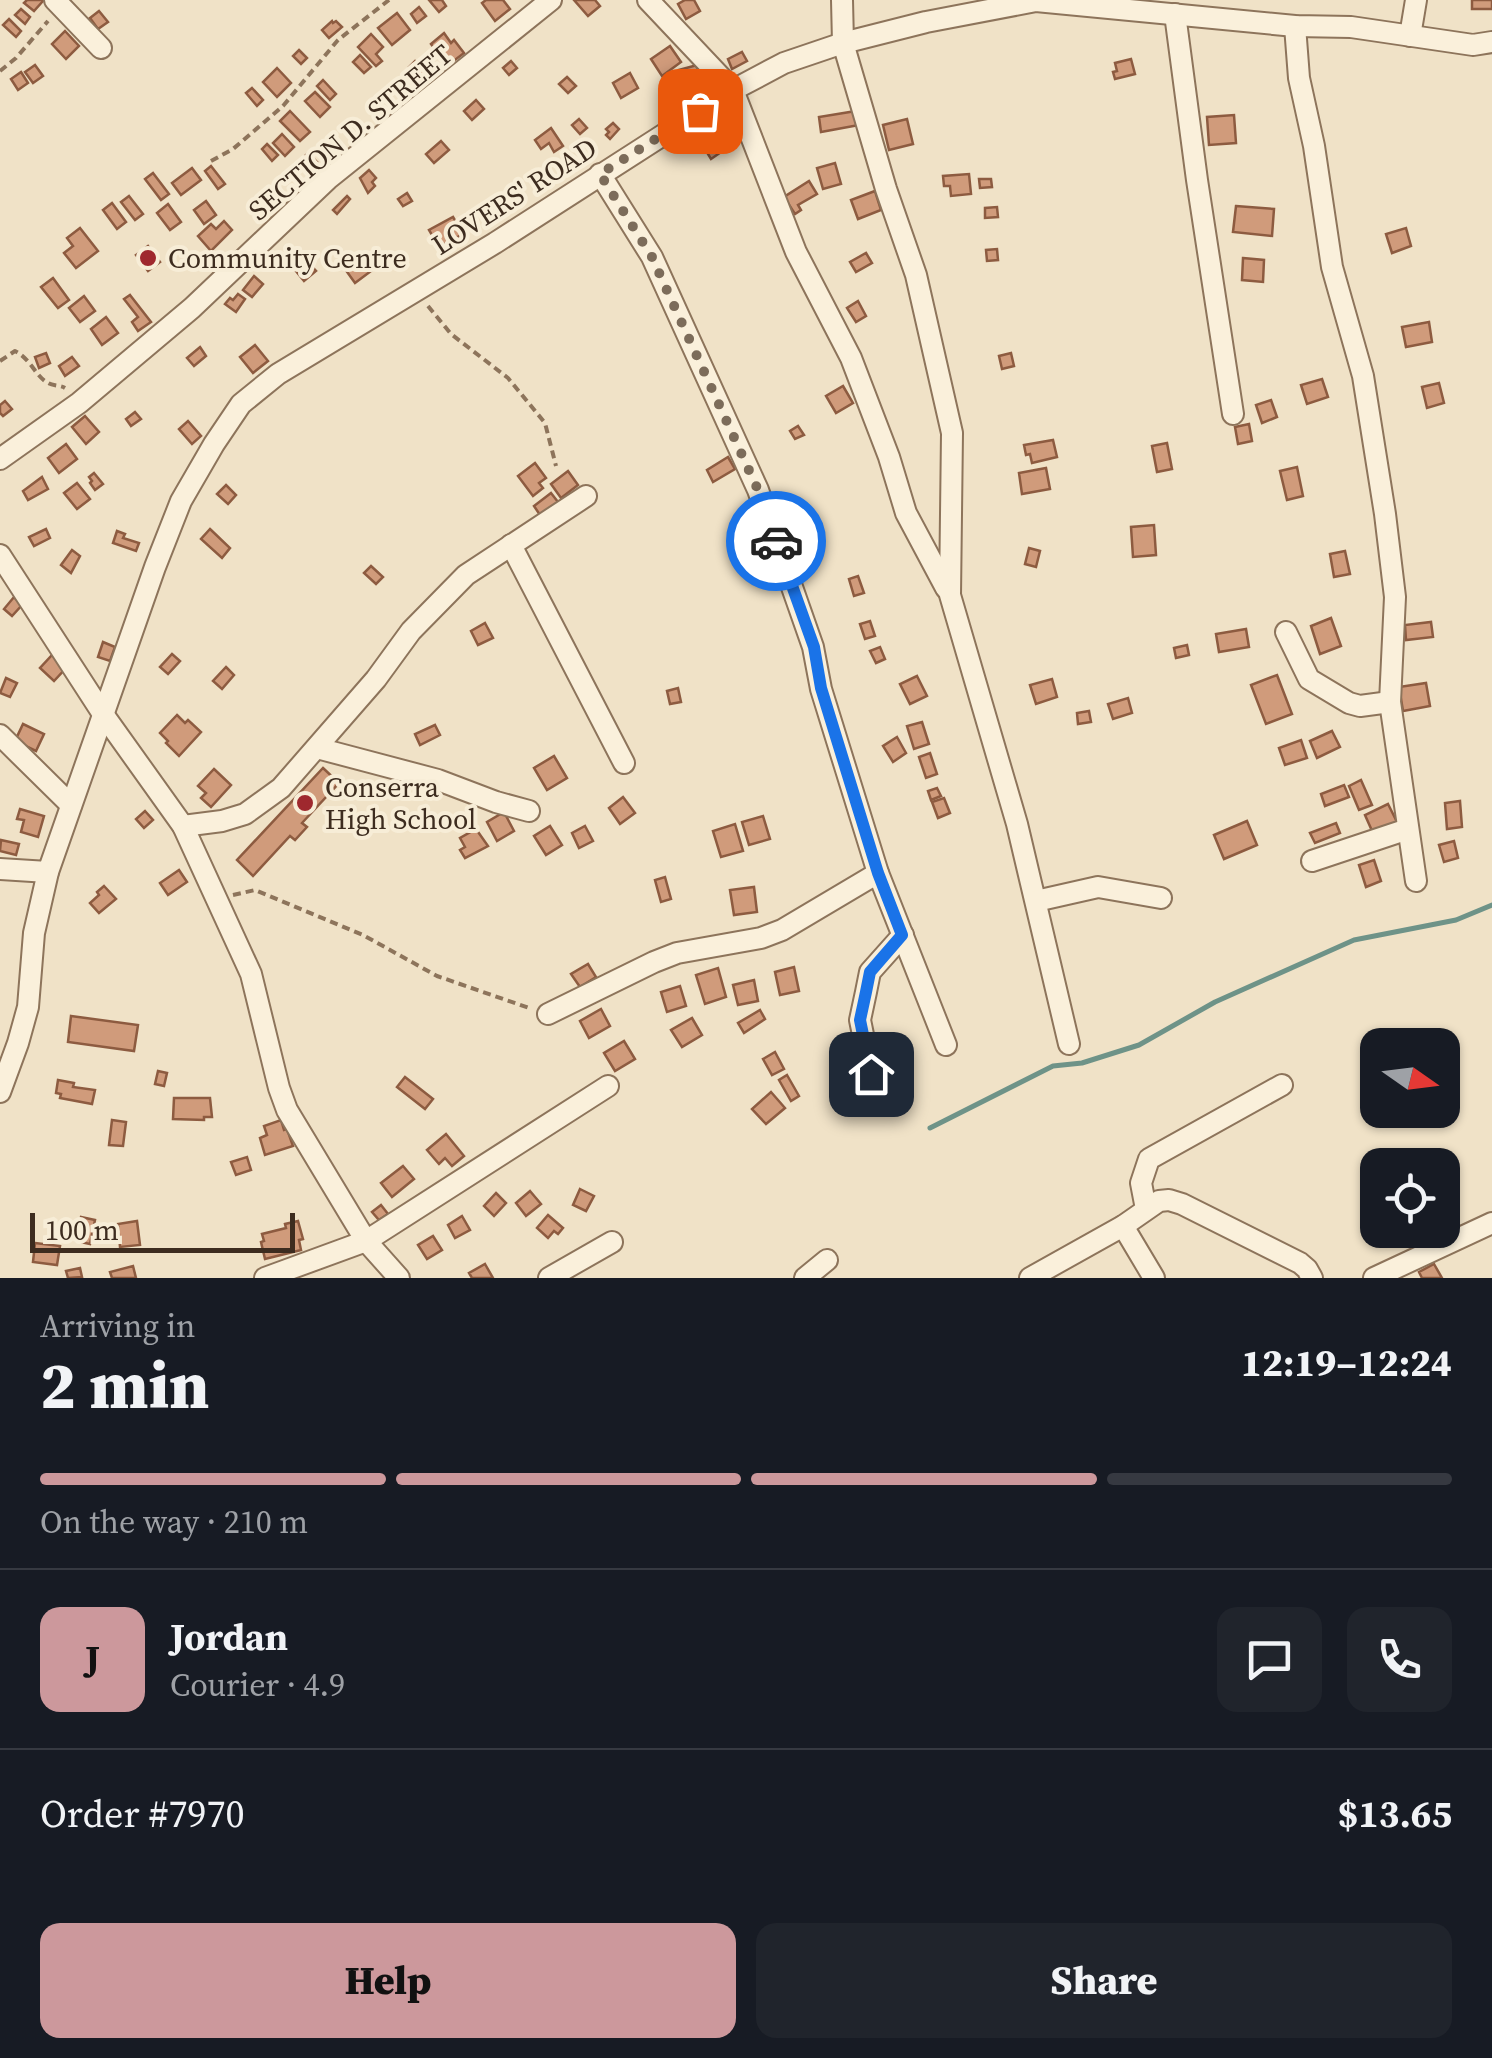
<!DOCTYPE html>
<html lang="en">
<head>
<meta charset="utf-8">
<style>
  :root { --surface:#171b24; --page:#20242c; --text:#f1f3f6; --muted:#9ea1a6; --line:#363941; --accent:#cc989c }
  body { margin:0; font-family:"Source Serif 4",serif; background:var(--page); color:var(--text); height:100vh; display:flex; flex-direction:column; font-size:38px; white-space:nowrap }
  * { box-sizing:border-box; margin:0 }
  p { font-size:32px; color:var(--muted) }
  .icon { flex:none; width:55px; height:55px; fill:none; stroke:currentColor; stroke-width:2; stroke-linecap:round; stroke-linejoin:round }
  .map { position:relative; height:1278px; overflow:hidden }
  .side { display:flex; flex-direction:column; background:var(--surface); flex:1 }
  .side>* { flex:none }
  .needle { width:65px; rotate:104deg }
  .buttons { position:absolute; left:1360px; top:1028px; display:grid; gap:20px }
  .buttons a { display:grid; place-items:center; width:100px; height:100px; border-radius:20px; background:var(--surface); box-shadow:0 2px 8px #0004; font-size:50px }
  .scale { position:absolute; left:30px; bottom:25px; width:265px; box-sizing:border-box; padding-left:10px; border:5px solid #3d2c1f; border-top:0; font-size:28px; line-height:35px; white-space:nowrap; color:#3d2c1f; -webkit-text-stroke:8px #f7edd7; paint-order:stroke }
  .pin { position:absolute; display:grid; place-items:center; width:85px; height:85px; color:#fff; margin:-42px; border-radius:20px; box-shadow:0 5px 15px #0006 }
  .courier { position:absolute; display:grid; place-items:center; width:100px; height:100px; margin:-50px; border:8px solid #1a73e8; border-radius:50%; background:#fff; color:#222; box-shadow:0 2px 12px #0007 }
  .headline em { font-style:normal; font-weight:800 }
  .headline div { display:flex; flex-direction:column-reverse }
  .headline { display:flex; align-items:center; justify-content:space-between; height:170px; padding:0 40px }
  h1 { font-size:65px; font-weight:800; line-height:75px }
  .bar { display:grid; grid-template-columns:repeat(4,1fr); gap:15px 10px; align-content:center; height:120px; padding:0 40px }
  .bar i { height:12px; border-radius:8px; background:var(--line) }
  .bar .selected { background:var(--accent) }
  .bar p { grid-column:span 4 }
  .line { display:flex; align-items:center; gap:25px; padding:0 40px; border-top:2px solid var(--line) }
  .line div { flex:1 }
  .round { display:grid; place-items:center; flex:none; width:105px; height:105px; border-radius:20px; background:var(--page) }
  .action { display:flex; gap:20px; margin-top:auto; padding:20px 40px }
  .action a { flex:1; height:115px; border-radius:20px; background:var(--accent); color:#111; font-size:40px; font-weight:800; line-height:115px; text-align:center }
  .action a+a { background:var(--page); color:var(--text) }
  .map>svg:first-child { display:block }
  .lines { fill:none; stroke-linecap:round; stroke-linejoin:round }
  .stream { stroke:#6e9388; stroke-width:5 }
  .building { fill:#d09b7b; stroke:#8d5b40; stroke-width:2.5 }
  .street-casing { stroke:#8d745b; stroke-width:24 }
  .path { stroke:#8d745b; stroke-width:4; stroke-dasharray:8 5; stroke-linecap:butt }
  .street { stroke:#faf0db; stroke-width:20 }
  .done { stroke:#7c6c5a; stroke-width:10; stroke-dasharray:0 18 }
  .route { stroke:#1a73e8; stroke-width:12 }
  .poi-dot { fill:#9f282e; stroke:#f7edd7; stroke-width:4 }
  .labels { text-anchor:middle; stroke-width:8; stroke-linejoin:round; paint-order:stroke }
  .street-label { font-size:28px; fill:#3d2c1f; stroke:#f7edd7 }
  .poi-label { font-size:28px; fill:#3d2c1f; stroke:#f7edd7; text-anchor:start }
</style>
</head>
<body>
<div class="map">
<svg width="1492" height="1278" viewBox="0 0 1492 1278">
  <rect width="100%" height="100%" fill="#f0e2c7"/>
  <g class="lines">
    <path class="stream" d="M930 1128 1053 1066 1082 1063 1139 1045 1215 1002 1354 940 1456 920 1492 905"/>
  </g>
  <g class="building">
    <path d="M27 0H41L43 1 34 11 24 3Z"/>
    <path d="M429 0H442L446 6 439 12Z"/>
    <path d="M486 0H503L510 9 495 21 482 3Z"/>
    <path d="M574 0H595L600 6 588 16Z"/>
    <path d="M685 0H694L700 11 686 19 678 4Z"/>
    <rect x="1472" y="0" width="20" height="9"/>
    <path d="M419 7 426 16 417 23 411 14Z"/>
    <path d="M21 9 30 17 25 24 15 15Z"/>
    <path d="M99 11 108 22 98 29 90 18Z"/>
    <path d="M397 13 410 30 392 45 378 28Z"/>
    <path d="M9 19 21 31 16 37 3 25Z"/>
    <path d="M332 21 333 23 336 21 342 27 329 38 322 30Z"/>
    <path d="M65 31 79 46 66 59 52 44Z"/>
    <path d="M444 33 451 43 454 40 464 53 447 66 431 44Z"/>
    <path d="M371 34 383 47 376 54 382 61 376 66 358 47Z"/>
    <path d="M670 46 681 62 662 76 651 59Z"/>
    <path d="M299 50 307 58 301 64 293 56Z"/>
    <path d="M742 52 747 61 732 69 728 59Z"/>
    <path d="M360 55 371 67 364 73 353 62Z"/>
    <path d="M1131 59 1135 74 1115 79 1113 72 1117 71 1115 63Z"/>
    <path d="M415 61 420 67 424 64 429 70 418 79 409 67Z"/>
    <path d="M511 61 517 68 509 75 503 68Z"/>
    <path d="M35 65 43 76 33 83 25 72Z"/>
    <path d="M697 65 701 82 674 89 671 78 680 76 679 70Z"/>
    <path d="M277 68 291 83 277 97 263 82Z"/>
    <path d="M21 72 28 83 18 90 11 79Z"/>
    <path d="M630 73 638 88 621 98 613 83Z"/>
    <path d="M567 77 576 86 568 93 559 84Z"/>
    <path d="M323 80 336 94 330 100 317 86Z"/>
    <path d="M252 88 263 100 257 106 246 93Z"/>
    <path d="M315 92 330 107 320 117 305 101Z"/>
    <path d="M476 100 484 109 472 120 464 111Z"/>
    <path d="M290 111 310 132 300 141 280 121Z"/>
    <path d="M856 111 859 125 821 132 819 117Z"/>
    <path d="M1234 115 1236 143 1209 145 1207 117Z"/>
    <path d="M579 119 587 128 580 134 572 125Z"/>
    <path d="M907 119 913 144 889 150 883 125Z"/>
    <path d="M613 123 619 129 610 139 606 135 609 132 606 129Z"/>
    <path d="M551 128 563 146 554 152 549 143 541 149 535 140Z"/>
    <path d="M716 131 727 148 711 159 700 141Z"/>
    <path d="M282 134 294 147 285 156 273 143Z"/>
    <path d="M441 141 449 150 434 163 426 154Z"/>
    <path d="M267 144 278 155 272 161 262 149Z"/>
    <path d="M308 153 317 162 307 172 298 163Z"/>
    <path d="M835 163 841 184 823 189 817 168Z"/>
    <path d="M211 166 225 184 218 189 205 171Z"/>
    <path d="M192 168 201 180 181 195 172 183Z"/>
    <path d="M369 170 376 178 372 182 375 186 368 193 360 178Z"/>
    <path d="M153 173 169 194 161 200 145 179Z"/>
    <path d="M969 174 971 194 951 196 950 186H944L943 176Z"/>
    <path d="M979 179H991L992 187 980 188Z"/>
    <path d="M809 181 817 194 798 205 801 210 795 214 784 197Z"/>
    <path d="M875 191 881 210 858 219 851 200Z"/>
    <path d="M407 193 412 201 403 206 398 199Z"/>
    <path d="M129 196 143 214 135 220 121 202Z"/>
    <path d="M347 196 350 199 337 214 333 210Z"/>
    <path d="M206 201 216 215 204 224 194 210Z"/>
    <path d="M112 203 126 222 117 229 103 210Z"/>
    <path d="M168 204 181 222 170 230 157 213Z"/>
    <path d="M1236 206 1274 209 1272 236 1233 232Z"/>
    <path d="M997 207 998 217 985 218V208Z"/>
    <path d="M453 217 463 234 439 247 429 230Z"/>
    <path d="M224 221 232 230 211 251 198 236 211 224 216 229Z"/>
    <path d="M80 228 98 251 76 268 64 253 73 246 67 238Z"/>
    <path d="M1406 228 1411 246 1392 253 1386 234Z"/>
    <path d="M148 246 160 262 148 271 136 255Z"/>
    <path d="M997 249 998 260 987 261 986 250Z"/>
    <path d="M866 253 872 263 856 272 850 262Z"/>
    <path d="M361 258 371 271 355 283 345 269Z"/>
    <path d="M1243 258 1264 260 1263 282 1242 280Z"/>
    <path d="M306 260 316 271 304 281 295 270Z"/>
    <path d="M254 276 263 284 252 297 243 290Z"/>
    <path d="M53 278 69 300 58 308 41 287Z"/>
    <path d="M238 294 245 299 236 312 225 304 230 298 233 300Z"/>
    <path d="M130 295 151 322 138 331 132 322 138 317 124 299Z"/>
    <path d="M84 296 95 311 80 322 69 308Z"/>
    <path d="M858 301 866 316 856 322 847 308Z"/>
    <path d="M106 317 118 333 102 345 91 329Z"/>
    <path d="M1429 322 1432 342 1406 347 1402 327Z"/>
    <path d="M255 345 268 361 253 373 240 357Z"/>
    <path d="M200 347 206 356 194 366 187 358Z"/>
    <path d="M46 353 50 363 39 368 35 357Z"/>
    <path d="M1011 353 1014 366 1002 369 999 356Z"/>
    <path d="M72 357 79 366 65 376 59 366Z"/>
    <path d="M1322 379 1328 397 1307 404 1301 385Z"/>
    <path d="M1439 383 1444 403 1427 408 1422 387Z"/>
    <path d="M843 386 853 403 836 413 826 396Z"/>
    <path d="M1271 400 1277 417 1262 423 1256 405Z"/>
    <path d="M5 401 12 409 3 416 0 413V405Z"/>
    <path d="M135 412 141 419 131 426 126 419Z"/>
    <path d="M85 416 99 432 86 444 72 427Z"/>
    <path d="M188 421 201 436 192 444 179 429Z"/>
    <path d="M1249 424 1252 441 1238 444 1235 427Z"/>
    <path d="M798 426 804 435 795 439 790 431Z"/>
    <path d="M1053 440 1057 457 1032 463 1030 454 1026 455 1024 445Z"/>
    <path d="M1167 443 1172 469 1157 472 1152 446Z"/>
    <path d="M66 444 77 459 59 473 48 458Z"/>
    <path d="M728 457 735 469 713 482 707 470Z"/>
    <path d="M535 463 546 478 539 483 543 488 533 496 518 476Z"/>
    <path d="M1297 467 1303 496 1287 500 1280 471Z"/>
    <path d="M1046 468 1050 489 1022 494 1019 473Z"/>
    <path d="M568 471 578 485 561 498 551 484Z"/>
    <path d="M94 473 103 484 95 490 90 483 92 481 89 477Z"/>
    <path d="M42 477 48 489 28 500 23 491Z"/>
    <path d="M77 483 90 499 77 509 64 493Z"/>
    <path d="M226 485 236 495 228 504 217 494Z"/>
    <path d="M551 493 558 502 540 515 534 506Z"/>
    <path d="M1154 525 1156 555 1133 557 1131 527Z"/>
    <path d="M46 529 50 538 34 546 29 537Z"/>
    <path d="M210 529 230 548 222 558 201 539Z"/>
    <path d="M117 531 125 534 123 538 139 543 136 551 113 543Z"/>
    <path d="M1029 548 1040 551 1036 567 1025 564Z"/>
    <path d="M72 550 80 556 71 573 61 565Z"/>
    <path d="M1345 551 1350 574 1334 577 1330 554Z"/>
    <path d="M371 566 383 577 376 584 364 573Z"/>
    <path d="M858 576 864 593 854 596 849 579Z"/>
    <path d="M14 597 22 605 12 616 4 609Z"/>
    <path d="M1331 618 1341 646 1320 654 1311 626Z"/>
    <path d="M870 621 875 636 865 639 860 624Z"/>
    <path d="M1431 622 1433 637 1406 640 1405 625Z"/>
    <path d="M485 623 493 638 478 645 471 631Z"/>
    <path d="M1246 629 1249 647 1219 652 1216 634Z"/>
    <path d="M103 642 115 647 110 661 98 657Z"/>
    <path d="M1187 645 1189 655 1176 658 1174 648Z"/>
    <path d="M880 647 885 659 876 663 870 651Z"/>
    <path d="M172 654 180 661 168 674 160 667Z"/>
    <path d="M52 655 66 668 54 681 40 668Z"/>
    <path d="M226 667 234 675 222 689 213 681Z"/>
    <path d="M1277 675 1292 714 1266 724 1251 685Z"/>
    <path d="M917 676 927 696 910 704 900 684Z"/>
    <path d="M6 678 17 683 10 697 0 693Z"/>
    <path d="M1052 679 1057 697 1036 704 1030 685Z"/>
    <path d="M1426 683 1430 706 1403 711 1399 687Z"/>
    <path d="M678 688 681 702 670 704 667 691Z"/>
    <path d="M1128 698 1132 713 1113 719 1108 704Z"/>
    <path d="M1089 711 1091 722 1078 724 1077 713Z"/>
    <path d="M177 715 185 723 188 720 201 732 179 756 166 743 168 741 160 733Z"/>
    <path d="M922 722 929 744 914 749 907 726Z"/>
    <path d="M23 724 44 734 36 751 15 741Z"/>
    <path d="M435 725 440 735 420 745 415 734Z"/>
    <path d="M1332 731 1340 747 1317 758 1310 741Z"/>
    <path d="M897 737 906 753 893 762 883 746Z"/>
    <path d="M1301 740 1307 758 1285 765 1279 748Z"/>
    <path d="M930 753 937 774 926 778 919 757Z"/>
    <path d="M554 756 567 778 547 790 534 768Z"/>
    <path d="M323 768 339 783 302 823 307 827 295 840 290 836 253 876 237 860Z"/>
    <path d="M214 769 231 785 211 807 201 798 206 793 198 786Z"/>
    <path d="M1361 780 1372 805 1359 810 1349 786Z"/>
    <path d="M1344 785 1349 797 1325 806 1321 794Z"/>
    <path d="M937 788 941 796 931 800 928 791Z"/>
    <path d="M623 797 635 813 620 824 609 808Z"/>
    <path d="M944 798 950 813 938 818 932 802Z"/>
    <path d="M1460 801 1462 827 1447 829 1445 803Z"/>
    <path d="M1388 804 1397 822 1373 833 1365 815Z"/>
    <path d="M20 809 44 816 38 837 21 832 24 820 17 819Z"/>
    <path d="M145 811 153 820 144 828 136 819Z"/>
    <path d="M504 812 514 831 497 841 487 822Z"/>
    <path d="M763 816 770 839 749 845 742 822Z"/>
    <path d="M1247 821 1257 845 1224 859 1214 835Z"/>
    <path d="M1336 823 1340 833 1315 843 1310 833Z"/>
    <path d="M735 824 743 851 721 857 713 831Z"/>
    <path d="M550 826 562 845 546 855 534 836Z"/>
    <path d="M585 826 593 841 579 848 572 833Z"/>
    <path d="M476 829 488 846 465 858 460 850 465 847 460 838Z"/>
    <path d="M1 840 19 844 16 855 0 851Z"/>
    <path d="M1454 841 1458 858 1444 862 1439 845Z"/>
    <path d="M1374 860 1381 881 1366 887 1359 865Z"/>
    <path d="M179 870 187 882 168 895 160 883Z"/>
    <path d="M665 877 671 899 661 902 655 880Z"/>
    <path d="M104 886 116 899 99 913 90 903 99 895 97 892Z"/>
    <path d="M754 887 757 912 734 915 730 890Z"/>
    <path d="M588 964 596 977 580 987 571 974Z"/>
    <path d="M794 967 799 991 780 995 775 972Z"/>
    <path d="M718 968 726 997 705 1004 696 975Z"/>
    <path d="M754 980 758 1001 738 1005 733 985Z"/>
    <path d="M680 986 686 1006 667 1012 661 992Z"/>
    <path d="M601 1009 610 1026 589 1038 580 1021Z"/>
    <path d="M760 1010 765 1019 744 1033 738 1023Z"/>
    <path d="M71 1016 138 1025 134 1051 68 1042Z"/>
    <path d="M692 1018 702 1035 682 1047 671 1030Z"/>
    <path d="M624 1041 635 1059 615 1071 604 1053Z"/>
    <path d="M775 1052 784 1069 772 1075 763 1059Z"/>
    <path d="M158 1071 167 1073 164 1086 155 1084Z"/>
    <path d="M787 1075 799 1096 791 1101 779 1080Z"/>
    <path d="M405 1077 433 1099 425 1109 397 1087Z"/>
    <path d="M58 1080 74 1083 73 1087 95 1090 92 1104 60 1098 61 1094 56 1093Z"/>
    <path d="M771 1092 785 1108 766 1124 752 1109Z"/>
    <path d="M174 1098H210L212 1117H204V1120L173 1119Z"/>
    <path d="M112 1120 126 1122 123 1146 109 1145Z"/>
    <path d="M281 1120 284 1130 287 1129 293 1146 265 1155 260 1138 267 1135 264 1126Z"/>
    <path d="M446 1134 464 1156 452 1166 445 1158 439 1164 427 1150Z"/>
    <path d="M247 1157 251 1170 236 1175 231 1162Z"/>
    <path d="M403 1166 414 1179 392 1197 381 1183Z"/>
    <path d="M580 1189 594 1196 586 1211 573 1205Z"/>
    <path d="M530 1191 541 1204 526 1216 516 1203Z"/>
    <path d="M496 1193 506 1203 494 1216 484 1206Z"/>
    <path d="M381 1205 388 1214 379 1220 372 1212Z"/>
    <path d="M548 1215 563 1228 558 1234 554 1231 548 1238 537 1228Z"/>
    <path d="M462 1216 470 1230 455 1238 448 1225Z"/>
    <path d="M81 1217 95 1220 90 1244 76 1241Z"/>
    <path d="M137 1221 140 1245 120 1247 118 1224Z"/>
    <path d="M298 1221 303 1239 299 1240 301 1250 265 1259 261 1242 264 1241 262 1234 286 1228 285 1224Z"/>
    <path d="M433 1236 442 1250 427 1259 418 1245Z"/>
    <path d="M35 1243 60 1246 57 1265 33 1262Z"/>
    <path d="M485 1264 493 1278H472L469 1273Z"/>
    <path d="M1434 1264 1442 1278H1422L1419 1272Z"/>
    <path d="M133 1266 136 1278H112L110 1272Z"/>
    <path d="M80 1268 82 1277 68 1278 66 1271Z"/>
  </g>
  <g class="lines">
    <defs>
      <g id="street">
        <path d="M55 0 101 48"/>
        <path d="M648 0 733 90 796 252 851 358 889 457 906 513 946 588"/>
        <path d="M842 0 843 43 886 189 916 275 952 433 950 595 1017 824 1069 1044"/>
        <path d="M1175 14 1197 180 1233 414"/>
        <path d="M1295 26 1299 78 1314 146 1332 267 1363 376 1385 514 1395 597 1390 702 1416 881"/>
        <path d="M1410 36 1416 0"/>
        <path d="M600 174 652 257 758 490 813 647 821 689 878 873 946 1045"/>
        <path d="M0 459 79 403 148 345 192 308 328 179 551 0"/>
        <path d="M511 545 624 763"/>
        <path d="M0 555 103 714 183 826 251 974 279 1088 287 1110 366 1241 399 1278"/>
        <path d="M1286 632 1309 679 1349 703 1360 706 1390 702"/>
        <path d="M0 735 71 805"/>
        <path d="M317 748 438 780 496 802 529 811"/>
        <path d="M183 826 222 821 245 814 281 788 376 679 411 631 466 575 586 496"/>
        <path d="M1312 861 1408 829"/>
        <path d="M0 869 48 872"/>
        <path d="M1036 901 1098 887 1161 898"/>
        <path d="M548 1014 654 962 677 953 761 938 782 930 878 873"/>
        <path d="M871 1074 860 1020 866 992 870 972 903 935"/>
        <path d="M0 1092 18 1043 28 1007 34 933 48 872 155 567 181 501 214 444 241 404 278 374 495 243 733 90 784 63 843 43 926 22 1036 1 1295 26 1351 27 1473 45 1492 42"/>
        <path d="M1146 1209 1141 1183 1149 1159 1282 1085"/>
        <path d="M1123 1226 1154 1278"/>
        <path d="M265 1278 366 1241 608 1086"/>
        <path d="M549 1278 612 1242"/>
        <path d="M805 1278 827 1260"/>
        <path d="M1030 1278 1123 1226 1159 1201 1169 1200 1182 1204 1300 1263 1307 1269 1312 1278"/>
        <path d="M1374 1278 1492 1223"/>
      </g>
    </defs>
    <use href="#street" class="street-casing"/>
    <g class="path">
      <path d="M0 71 16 58 48 21"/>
      <path d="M211 161 233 149 283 106 338 40 389 0"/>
      <path d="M428 306 451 334 508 378 545 423 556 466"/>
      <path d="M0 361 15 351C31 359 35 376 48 383 53 386 60 385 65 388"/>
      <path d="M233 895 255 890 363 935 437 976 532 1009"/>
    </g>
    <use href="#street" class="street"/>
  </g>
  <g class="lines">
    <path class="done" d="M700 111 600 174 652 257 665 286 758 490 776 541"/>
    <path class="route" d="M776 541 814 647 821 688 878 873 902 935 870 972 866 992 860 1020 871 1074"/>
  </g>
  <g class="poi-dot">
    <circle cx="148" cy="258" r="10"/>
    <circle cx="305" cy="803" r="10"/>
  </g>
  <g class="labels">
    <g class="street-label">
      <text transform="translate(350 132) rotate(-40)" y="10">SECTION D. STREET</text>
      <text transform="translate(514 196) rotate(-33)" y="10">LOVERS' ROAD</text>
    </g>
    <g class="poi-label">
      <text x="168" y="268">Community Centre</text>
      <text x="325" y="797">Conserra<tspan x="325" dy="32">High School</tspan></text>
    </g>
  </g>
</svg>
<div class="buttons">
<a><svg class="needle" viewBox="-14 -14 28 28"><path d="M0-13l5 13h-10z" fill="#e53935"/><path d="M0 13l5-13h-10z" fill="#9ea1a6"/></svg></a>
<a><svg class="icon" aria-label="locate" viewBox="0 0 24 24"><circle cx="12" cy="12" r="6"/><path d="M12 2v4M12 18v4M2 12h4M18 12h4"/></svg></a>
</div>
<div class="scale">100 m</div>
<div class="pin" style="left:700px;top:111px;background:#ea580c"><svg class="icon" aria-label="bag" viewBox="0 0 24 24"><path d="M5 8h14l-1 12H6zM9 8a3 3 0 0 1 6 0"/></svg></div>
<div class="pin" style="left:871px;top:1074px;background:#1f2937"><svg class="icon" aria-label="home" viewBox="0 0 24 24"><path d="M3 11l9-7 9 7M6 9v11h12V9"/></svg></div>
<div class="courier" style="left:776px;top:541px"><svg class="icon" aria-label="car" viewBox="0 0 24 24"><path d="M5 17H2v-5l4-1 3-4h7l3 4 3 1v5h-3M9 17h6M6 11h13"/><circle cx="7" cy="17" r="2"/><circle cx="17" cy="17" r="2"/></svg></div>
</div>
<section class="side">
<div class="headline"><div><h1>2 min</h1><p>Arriving in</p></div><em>12:19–12:24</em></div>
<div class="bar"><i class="selected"></i><i class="selected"></i><i class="selected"></i><i></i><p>On the way · 210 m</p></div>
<div class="line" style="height:180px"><b class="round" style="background:var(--accent);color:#111">J</b><div><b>Jordan</b><p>Courier · 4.9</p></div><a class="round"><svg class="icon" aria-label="chat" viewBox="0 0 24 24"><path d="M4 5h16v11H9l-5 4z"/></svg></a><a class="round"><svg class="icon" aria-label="phone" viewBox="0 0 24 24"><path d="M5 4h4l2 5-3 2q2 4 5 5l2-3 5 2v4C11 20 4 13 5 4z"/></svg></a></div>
<div class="line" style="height:130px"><div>Order #7970</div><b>$13.65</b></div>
<div class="action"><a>Help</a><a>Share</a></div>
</section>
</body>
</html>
